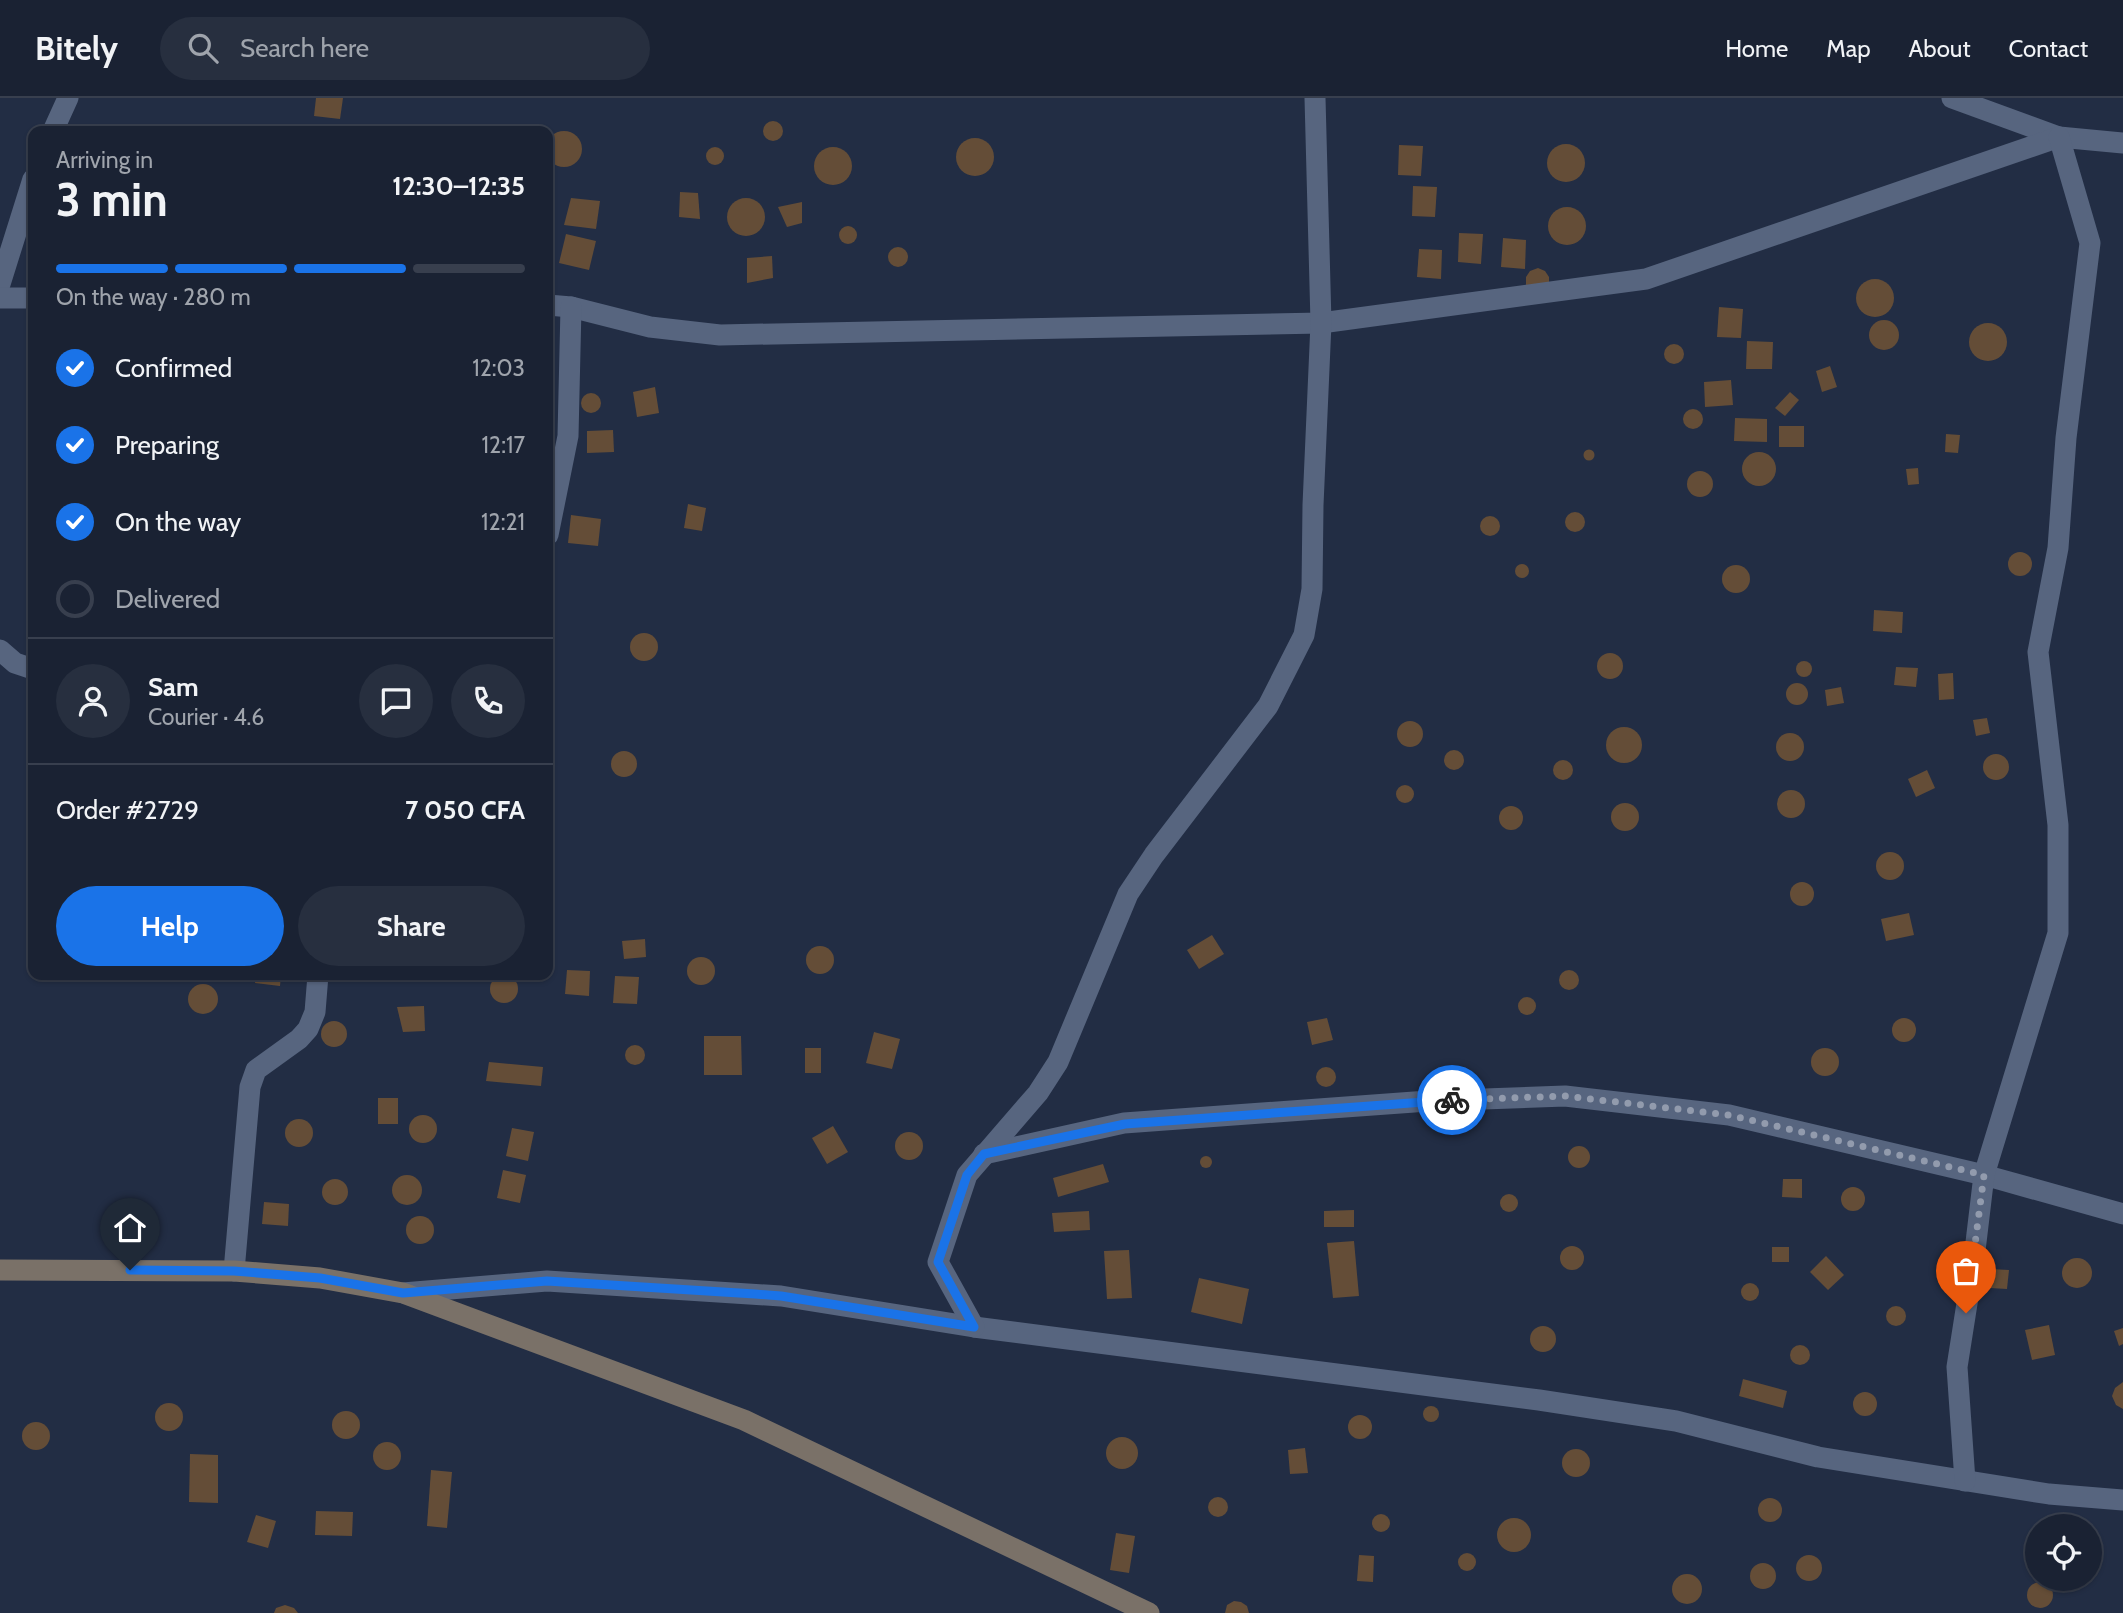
<!DOCTYPE html>
<html lang="en">
<head>
<meta charset="utf-8">
<style>
  :root { --surface:#1a2233; --page:#272f3f; --text:#f1f3f6; --muted:#9fa4ac; --line:#383f4e; --accent:#1a73e8 }
  body { margin:0; font-family:Cabin,sans-serif; background:var(--page); color:var(--text); height:100vh; display:flex; flex-direction:column; font-size:26px; white-space:nowrap }
  * { box-sizing:border-box; margin:0 }
  p { font-size:23px; color:var(--muted) }
  .icon { flex:none; width:38px; height:38px; fill:none; stroke:currentColor; stroke-width:2; stroke-linecap:round; stroke-linejoin:round }
  .map { position:relative; flex:1; overflow:hidden }
  .sheet { position:absolute; left:28px; top:28px; width:525px; height:854px; display:flex; flex-direction:column; background:var(--surface); border-radius:14px; box-shadow:0 2px 5px #0004,0 0 0 2px var(--line) }
  .sheet>* { flex:none }
  .buttons { position:absolute; left:2025px; top:1416px; display:grid; gap:14px }
  .buttons a { display:grid; place-items:center; width:77px; height:77px; border-radius:50%; background:var(--surface); box-shadow:0 2px 5px #0004,0 0 0 2px var(--line); font-size:35px }
  .pin { position:absolute; display:grid; place-items:center; width:60px; height:60px; color:#fff; margin:-72px -30px; border-radius:50% 50% 50% 0; rotate:-45deg; box-shadow:0 0 7px #0007 }
  .pin .icon { rotate:45deg }
  .courier { position:absolute; display:grid; place-items:center; width:70px; height:70px; margin:-35px; border:5px solid #1a73e8; border-radius:50%; background:#fff; color:#222; box-shadow:0 2px 9px #0007 }
  .overview em { font-style:normal; font-weight:700 }
  .overview div { display:flex; flex-direction:column-reverse }
  .overview { display:flex; align-items:center; justify-content:space-between; height:119px; padding:0 28px }
  h1 { font-size:46px; font-weight:700; line-height:52px }
  .bar { display:grid; grid-template-columns:repeat(4,1fr); gap:10px 7px; align-content:center; height:84px; padding:0 28px }
  .bar i { height:9px; border-radius:5px; background:var(--line) }
  .bar .active { background:var(--accent) }
  .bar p { grid-column:span 4 }
  .line { display:flex; align-items:center; gap:18px; padding:0 28px; border-top:2px solid var(--line) }
  .line div { flex:1 }
  .round { display:grid; place-items:center; flex:none; width:74px; height:74px; border-radius:37px; background:var(--page) }
  ol { padding:0 28px; list-style:none }
  li { display:flex; align-items:center; gap:21px; height:77px }
  li p { margin-inline-start:auto }
  li .icon { padding:7px; border-radius:50%; background:var(--accent); color:#fff; stroke-width:4 }
  li:last-child { color:var(--muted) }
  li i { width:38px; height:38px; border:4px solid var(--line); border-radius:50% }
  .primary-button { display:flex; gap:14px; margin-top:auto; padding:14px 28px }
  .primary-button a { flex:1; height:80px; border-radius:42px; background:var(--accent); color:#fff; font-size:28px; font-weight:700; line-height:80px; text-align:center }
  .primary-button a+a { background:var(--page); color:var(--text) }
  header { display:flex; align-items:center; gap:42px; box-sizing:border-box; height:98px; padding:0 35px; background:var(--surface); border-bottom:2px solid var(--line) }
  header strong { font-size:33px }
  nav { display:flex; gap:38px; margin-inline-start:auto; font-size:24px }
  .search { width:490px; height:63px; background:var(--page); display:flex; align-items:center; gap:18px; box-sizing:border-box; padding:0 24px; border-radius:38px; color:var(--muted); font-size:26px }
  .map>svg:first-child { display:block }
  .building { fill:#644d37 }
  .lines { fill:none; stroke-linecap:round; stroke-linejoin:round }
  .street { stroke:#57657f; stroke-width:21 }
  .secondary { stroke:#7a7168; stroke-width:21 }
  .done { stroke:#929bad; stroke-width:7; stroke-dasharray:0 12.6 }
  .route { stroke:#1a73e8; stroke-width:9 }
</style>
</head>
<body>
<header>
<strong>Bitely</strong>
<div class="search"><svg class="icon" aria-label="search" viewBox="0 0 24 24"><circle cx="10" cy="10" r="6"/><path d="M15 15l6 6"/></svg>Search here</div>
<nav><a>Home</a><a>Map</a><a>About</a><a>Contact</a></nav>
</header>
<div class="map">
<svg width="2123" height="1515" viewBox="0 0 2123 1515">
  <rect width="100%" height="100%" fill="#222d44"/>
  <g class="building">
    <path d="M316 0H343L340 21 314 18Z"/>
    <circle cx="773" cy="33" r="10"/>
    <path d="M412 27H424L432 33H404Z"/>
    <circle cx="564" cy="51" r="18"/>
    <circle cx="975" cy="59" r="19"/>
    <circle cx="1566" cy="65" r="19"/>
    <path d="M1399 47 1423 48 1421 78 1398 77Z"/>
    <circle cx="715" cy="58" r="9"/>
    <circle cx="833" cy="68" r="19"/>
    <path d="M1413 88 1437 89 1435 119 1412 118Z"/>
    <path d="M680 94 698 95 700 121 679 119Z"/>
    <path d="M571 100 600 103 596 131 564 127Z"/>
    <circle cx="746" cy="119" r="19"/>
    <path d="M802 104V125L787 129 778 109Z"/>
    <circle cx="1567" cy="128" r="19"/>
    <circle cx="848" cy="137" r="9"/>
    <path d="M1459 135 1483 136 1481 166 1458 164Z"/>
    <path d="M566 136 596 143 589 172 559 165Z"/>
    <path d="M1503 140 1526 142 1525 171 1501 169Z"/>
    <circle cx="898" cy="159" r="10"/>
    <path d="M1419 151 1442 152 1441 181 1417 179Z"/>
    <path d="M772 158 773 180 747 185V160Z"/>
    <path d="M1538 170 1545 173 1549 179V186L1526 187V179L1530 173Z"/>
    <circle cx="1875" cy="200" r="19"/>
    <path d="M1719 209 1743 211 1741 240 1717 239Z"/>
    <circle cx="1884" cy="237" r="15"/>
    <circle cx="1988" cy="244" r="19"/>
    <path d="M1747 243 1773 244 1772 271H1746Z"/>
    <circle cx="1674" cy="256" r="10"/>
    <path d="M1830 268 1837 289 1822 294 1816 273Z"/>
    <path d="M1731 282 1733 307 1705 309 1704 284Z"/>
    <path d="M655 289 659 315 637 319 633 294Z"/>
    <path d="M1790 294 1799 302 1785 318 1775 310Z"/>
    <circle cx="591" cy="305" r="10"/>
    <circle cx="1693" cy="321" r="10"/>
    <path d="M1735 320 1767 321V344L1734 343Z"/>
    <rect x="1779" y="328" width="25" height="21"/>
    <path d="M613 332 614 354 587 355V333Z"/>
    <path d="M1946 336 1960 337 1958 355 1945 354Z"/>
    <circle cx="1589" cy="357" r="5.5"/>
    <circle cx="1759" cy="371" r="17"/>
    <path d="M1918 370 1919 386 1908 387 1906 371Z"/>
    <circle cx="1700" cy="386" r="13"/>
    <path d="M688 406 706 410 702 433 684 430Z"/>
    <circle cx="1575" cy="424" r="10"/>
    <path d="M571 417 601 421 598 448 568 445Z"/>
    <circle cx="1490" cy="428" r="10"/>
    <circle cx="2020" cy="466" r="12"/>
    <circle cx="1522" cy="473" r="7"/>
    <circle cx="1736" cy="481" r="14"/>
    <path d="M1874 512 1903 514 1902 535 1873 533Z"/>
    <circle cx="644" cy="549" r="14"/>
    <circle cx="1610" cy="568" r="13"/>
    <circle cx="1804" cy="571" r="8"/>
    <path d="M1896 569 1918 570 1916 589 1894 587Z"/>
    <path d="M1953 575 1954 601 1939 602 1938 576Z"/>
    <circle cx="1797" cy="596" r="11"/>
    <path d="M1841 589 1844 605 1827 608 1825 592Z"/>
    <path d="M1987 620 1990 635 1976 638 1973 622Z"/>
    <circle cx="1410" cy="636" r="13"/>
    <circle cx="1624" cy="647" r="18"/>
    <circle cx="1790" cy="649" r="14"/>
    <circle cx="1454" cy="662" r="10"/>
    <circle cx="624" cy="666" r="13"/>
    <circle cx="1996" cy="669" r="13"/>
    <circle cx="1563" cy="672" r="10"/>
    <path d="M1927 672 1935 690 1916 699 1908 681Z"/>
    <circle cx="1405" cy="696" r="9"/>
    <circle cx="1791" cy="706" r="14"/>
    <circle cx="1625" cy="719" r="14"/>
    <circle cx="1511" cy="720" r="12"/>
    <circle cx="1890" cy="768" r="14"/>
    <circle cx="1802" cy="796" r="12"/>
    <path d="M1909 815 1914 837 1886 843 1881 821Z"/>
    <path d="M1212 837 1224 856 1199 871 1187 852Z"/>
    <path d="M645 841 646 859 624 861 622 843Z"/>
    <circle cx="820" cy="862" r="14"/>
    <circle cx="701" cy="873" r="14"/>
    <path d="M567 872 590 873 589 898 565 896Z"/>
    <circle cx="1569" cy="882" r="10"/>
    <circle cx="504" cy="891" r="14"/>
    <path d="M256 877H281L280 888 255 885Z"/>
    <path d="M615 878 639 879 637 906 613 905Z"/>
    <circle cx="203" cy="901" r="15"/>
    <circle cx="1527" cy="908" r="9"/>
    <path d="M424 908 425 933 403 934 397 909Z"/>
    <circle cx="1904" cy="932" r="12"/>
    <path d="M1327 920 1333 942 1312 947 1307 924Z"/>
    <circle cx="334" cy="936" r="13"/>
    <path d="M874 934 900 941 892 971 866 965Z"/>
    <path d="M704 938H741L742 977H704Z"/>
    <circle cx="635" cy="957" r="10"/>
    <rect x="805" y="950" width="16" height="25"/>
    <circle cx="1825" cy="964" r="14"/>
    <path d="M489 964 543 969 541 988 486 983Z"/>
    <circle cx="1326" cy="979" r="10"/>
    <rect x="378" y="1000" width="20" height="26"/>
    <circle cx="423" cy="1031" r="14"/>
    <circle cx="299" cy="1035" r="14"/>
    <path d="M833 1028 848 1054 827 1066 812 1040Z"/>
    <path d="M512 1030 534 1034 528 1063 506 1058Z"/>
    <circle cx="909" cy="1048" r="14"/>
    <circle cx="1579" cy="1059" r="11"/>
    <circle cx="1206" cy="1064" r="6"/>
    <path d="M1103 1066 1109 1084 1058 1099 1053 1080Z"/>
    <path d="M503 1072 526 1077 520 1105 497 1100Z"/>
    <circle cx="407" cy="1092" r="15"/>
    <circle cx="335" cy="1094" r="13"/>
    <path d="M1783 1081H1802V1100L1782 1099Z"/>
    <circle cx="1853" cy="1101" r="12"/>
    <circle cx="1509" cy="1105" r="9"/>
    <path d="M264 1104 289 1106 288 1128 262 1126Z"/>
    <path d="M1354 1112V1129H1324V1113Z"/>
    <path d="M1089 1113 1090 1132 1054 1134 1052 1115Z"/>
    <circle cx="420" cy="1132" r="14"/>
    <path d="M1354 1143 1359 1198 1333 1200 1327 1145Z"/>
    <circle cx="1572" cy="1160" r="12"/>
    <rect x="1772" y="1149" width="17" height="15"/>
    <path d="M1129 1152 1132 1200 1107 1201 1104 1153Z"/>
    <path d="M1826 1158 1844 1177 1828 1192 1810 1174Z"/>
    <circle cx="2077" cy="1175" r="15"/>
    <path d="M1991 1171 2009 1172 2007 1191 1990 1190Z"/>
    <path d="M1199 1180 1249 1191 1242 1226 1191 1214Z"/>
    <circle cx="1750" cy="1194" r="9"/>
    <circle cx="1896" cy="1218" r="10"/>
    <path d="M2049 1227 2055 1257 2032 1262 2025 1232Z"/>
    <circle cx="1543" cy="1241" r="13"/>
    <path d="M2123 1230V1246L2119 1248 2114 1233Z"/>
    <circle cx="1800" cy="1257" r="10"/>
    <path d="M1743 1281 1787 1293 1783 1310 1739 1298Z"/>
    <path d="M2123 1284V1311L2116 1307 2112 1298 2115 1290Z"/>
    <circle cx="1865" cy="1306" r="12"/>
    <circle cx="169" cy="1319" r="14"/>
    <circle cx="1431" cy="1316" r="8"/>
    <circle cx="346" cy="1327" r="14"/>
    <circle cx="1360" cy="1329" r="12"/>
    <circle cx="36" cy="1338" r="14"/>
    <circle cx="1122" cy="1355" r="16"/>
    <circle cx="387" cy="1358" r="14"/>
    <path d="M1305 1350 1308 1375 1290 1376 1288 1352Z"/>
    <circle cx="1576" cy="1365" r="14"/>
    <path d="M190 1356 218 1357V1405L189 1404Z"/>
    <path d="M431 1372 452 1374 447 1430 427 1428Z"/>
    <circle cx="1218" cy="1409" r="10"/>
    <circle cx="1770" cy="1412" r="12"/>
    <path d="M316 1413 353 1414 352 1438 315 1437Z"/>
    <circle cx="1381" cy="1425" r="9"/>
    <path d="M256 1417 276 1423 268 1450 247 1444Z"/>
    <circle cx="1514" cy="1437" r="17"/>
    <path d="M1116 1435 1135 1438 1129 1475 1110 1472Z"/>
    <circle cx="1467" cy="1464" r="9"/>
    <path d="M1359 1457 1374 1458 1373 1484 1357 1483Z"/>
    <circle cx="1809" cy="1470" r="13"/>
    <circle cx="1763" cy="1478" r="13"/>
    <circle cx="1687" cy="1491" r="15"/>
    <circle cx="2040" cy="1497" r="13"/>
    <path d="M1234 1503 1241 1504 1247 1508 1249 1515H1225L1227 1507Z"/>
    <path d="M285 1507 294 1510 298 1515H274L276 1510Z"/>
  </g>
  <g class="lines">
    <g class="street">
      <path d="M1952 0 2059 39 2123 45"/>
      <path d="M53 33 68 0"/>
      <path d="M0 186 33 81"/>
      <path d="M0 200H33"/>
      <path d="M548 207 571 209 650 229 720 237 1321 225 1646 181 2059 39"/>
      <path d="M548 437 568 338 571 209"/>
      <path d="M0 552 15 565 33 571"/>
      <path d="M984 1056 1124 1025 1428 1003 1565 998 1729 1017 1984 1077 2123 1116"/>
      <path d="M234 1173 250 989 256 972 299 941 308 931 315 914 318 877"/>
      <path d="M403 1195 547 1183 781 1198 974 1229 1539 1302 1676 1323 1818 1359 2049 1396 2123 1402"/>
      <path d="M974 1229 938 1164 967 1077 1038 995 1058 964 1128 796 1154 757 1268 608 1304 537 1312 491 1313 407 1321 225 1315 0"/>
      <path d="M1965 1383 1957 1269 1974 1161 1984 1077 2058 835V727L2038 554 2058 450 2066 340 2090 145 2059 39"/>
    </g>
    <path class="secondary" d="M0 1172 234 1173 320 1180 403 1195 744 1322 1149 1515"/>
  </g>
  <g class="lines">
    <path class="done" d="M1452 1002 1565 998 1729 1017 1984 1077 1966 1215"/>
    <path class="route" d="M130 1172 234 1173 320 1180 403 1195 547 1183 755 1196 781 1198 974 1229 938 1164 967 1077 984 1056 1125 1026 1452 1002"/>
  </g>
</svg>
<div class="buttons">
<a><svg class="icon" aria-label="locate" viewBox="0 0 24 24"><circle cx="12" cy="12" r="6"/><path d="M12 2v4M12 18v4M2 12h4M18 12h4"/></svg></a>
</div>
<div class="pin" style="left:1966px;top:1215px;background:#ea580c"><svg class="icon" aria-label="bag" viewBox="0 0 24 24"><path d="M5 8h14l-1 12H6zM9 8a3 3 0 0 1 6 0"/></svg></div>
<div class="pin" style="left:130px;top:1172px;background:#1f2937"><svg class="icon" aria-label="home" viewBox="0 0 24 24"><path d="M3 11l9-7 9 7M6 9v11h12V9"/></svg></div>
<div class="courier" style="left:1452px;top:1002px"><svg class="icon" aria-label="bike" viewBox="0 0 24 24"><circle cx="6" cy="16" r="4"/><circle cx="18" cy="16" r="4"/><path d="M6 16l4-8h5l3 8M10 8l3 8H6M13 5h3"/></svg></div>
<section class="sheet">
<div class="overview"><div><h1>3 min</h1><p>Arriving in</p></div><em>12:30–12:35</em></div>
<div class="bar"><i class="active"></i><i class="active"></i><i class="active"></i><i></i><p>On the way · 280 m</p></div>
<ol>
<li><svg class="icon" aria-label="check" viewBox="0 0 24 24"><path d="M5 12l5 5 9-10"/></svg>Confirmed<p>12:03</p></li>
<li><svg class="icon" aria-label="check" viewBox="0 0 24 24"><path d="M5 12l5 5 9-10"/></svg>Preparing<p>12:17</p></li>
<li><svg class="icon" aria-label="check" viewBox="0 0 24 24"><path d="M5 12l5 5 9-10"/></svg>On the way<p>12:21</p></li>
<li><i></i>Delivered</li>
</ol>
<div class="line" style="height:126px"><a class="round"><svg class="icon" aria-label="person" viewBox="0 0 24 24"><circle cx="12" cy="8" r="4"/><path d="M4 21q1-7 8-7t8 7"/></svg></a><div><b>Sam</b><p>Courier · 4.6</p></div><a class="round"><svg class="icon" aria-label="chat" viewBox="0 0 24 24"><path d="M4 5h16v11H9l-5 4z"/></svg></a><a class="round"><svg class="icon" aria-label="phone" viewBox="0 0 24 24"><path d="M5 4h4l2 5-3 2q2 4 5 5l2-3 5 2v4C11 20 4 13 5 4z"/></svg></a></div>
<div class="line" style="height:91px"><div>Order #2729</div><b>7 050 CFA</b></div>
<div class="primary-button"><a>Help</a><a>Share</a></div>
</section>
</div>
</body>
</html>
